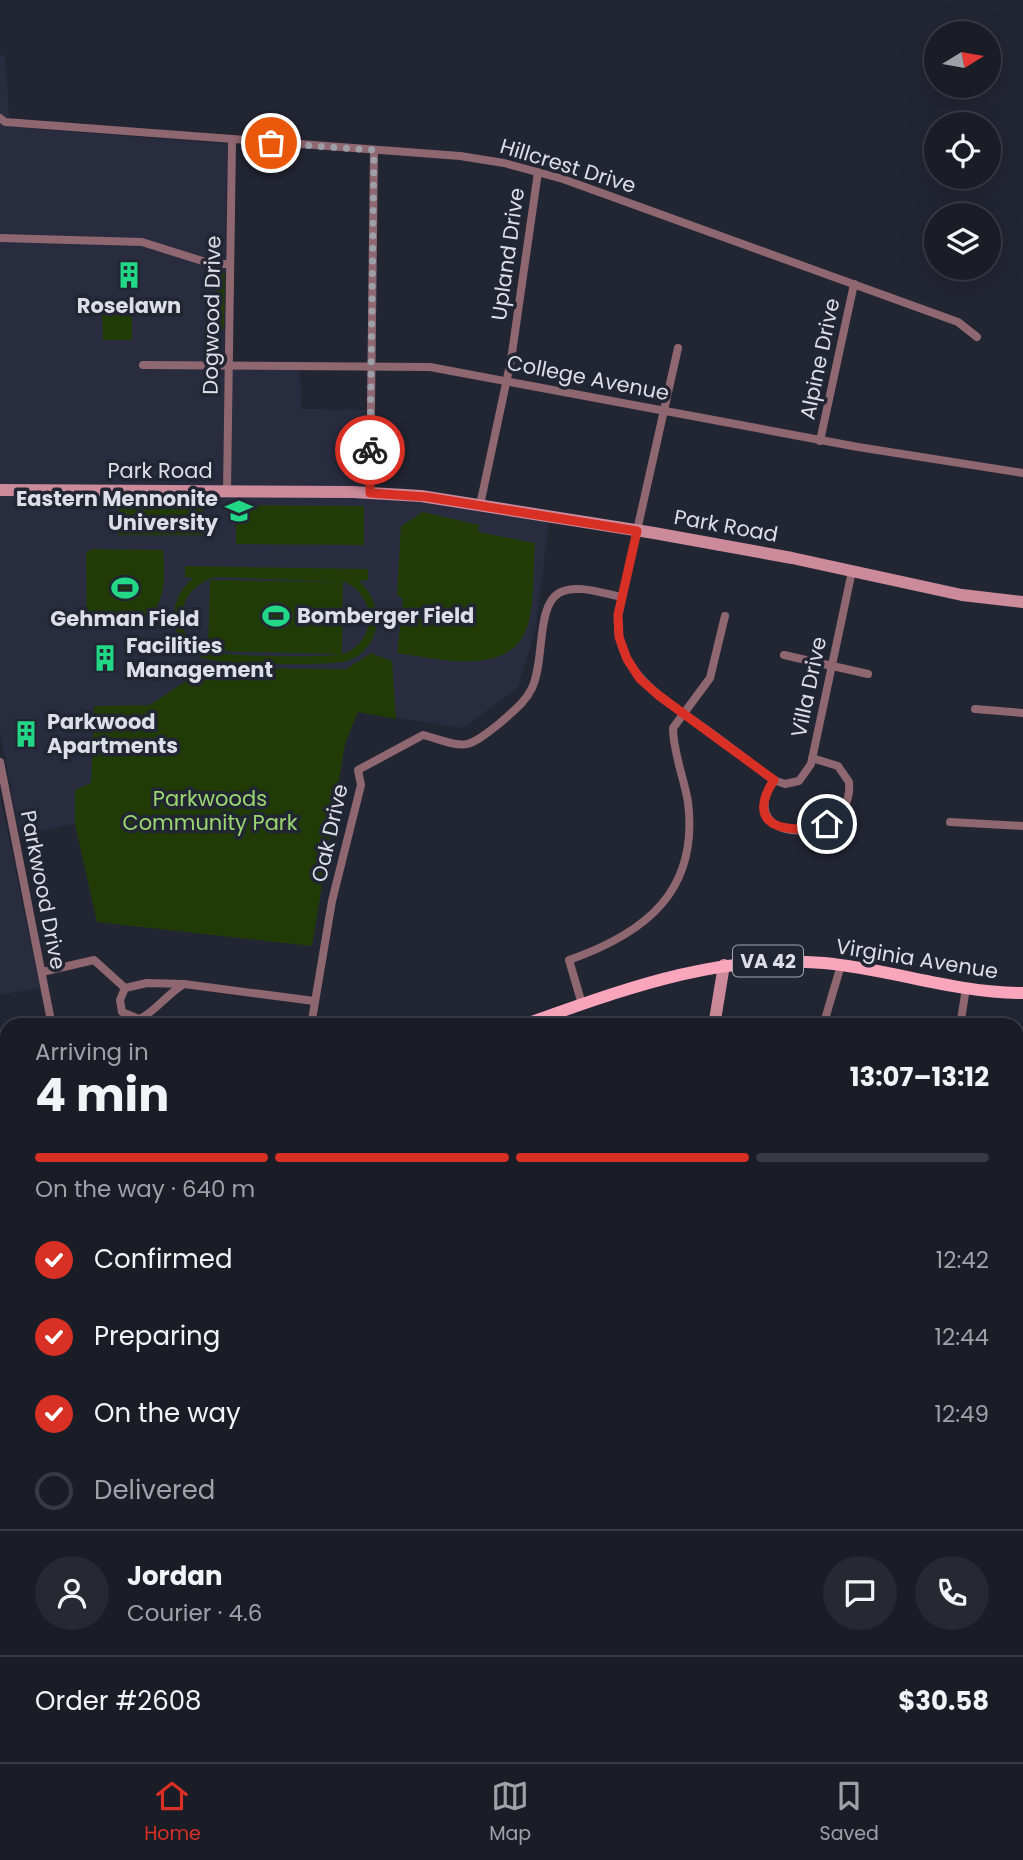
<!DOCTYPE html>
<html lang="en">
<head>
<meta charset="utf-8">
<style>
  :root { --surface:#1a1c26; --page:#272932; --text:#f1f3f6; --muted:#9fa1a7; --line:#383a43; --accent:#d93025 }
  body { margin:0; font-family:Poppins,sans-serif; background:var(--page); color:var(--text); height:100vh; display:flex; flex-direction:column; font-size:26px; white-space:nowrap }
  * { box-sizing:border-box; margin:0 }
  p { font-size:23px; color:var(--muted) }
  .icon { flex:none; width:38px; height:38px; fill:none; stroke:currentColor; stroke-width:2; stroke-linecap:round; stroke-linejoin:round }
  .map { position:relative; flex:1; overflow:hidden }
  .panel { position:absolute; left:0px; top:1018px; width:1024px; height:744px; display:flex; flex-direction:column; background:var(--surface); border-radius:21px 21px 0 0; box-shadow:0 7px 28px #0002,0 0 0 2px var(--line) }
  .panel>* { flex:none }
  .needle { width:46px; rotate:79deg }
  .buttons { position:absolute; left:924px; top:21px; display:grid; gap:14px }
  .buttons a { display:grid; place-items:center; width:77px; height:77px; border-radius:50%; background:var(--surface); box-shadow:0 7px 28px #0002,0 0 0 2px var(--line); font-size:35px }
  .pin { position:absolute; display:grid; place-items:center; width:60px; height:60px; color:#fff; margin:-30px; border:4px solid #fff; border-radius:50%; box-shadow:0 2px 7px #0007 }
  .courier { position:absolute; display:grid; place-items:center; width:70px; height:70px; margin:-35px; border:5px solid #d93025; border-radius:50%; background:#fff; color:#222; box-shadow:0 2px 9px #0007 }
  .summary em { font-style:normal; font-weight:700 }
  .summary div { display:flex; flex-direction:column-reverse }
  .summary { display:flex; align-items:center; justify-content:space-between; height:119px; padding:0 35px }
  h1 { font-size:46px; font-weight:700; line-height:52px }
  .bar { display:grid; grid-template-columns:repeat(4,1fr); gap:10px 7px; align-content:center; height:84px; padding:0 35px }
  .bar i { height:9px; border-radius:5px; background:var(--line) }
  .bar .active { background:var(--accent) }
  .bar p { grid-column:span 4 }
  .line { display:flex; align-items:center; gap:18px; padding:0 35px; border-top:2px solid var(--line) }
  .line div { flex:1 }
  .round { display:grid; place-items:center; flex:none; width:74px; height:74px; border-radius:37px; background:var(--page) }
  ol { padding:0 35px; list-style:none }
  li { display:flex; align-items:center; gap:21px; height:77px }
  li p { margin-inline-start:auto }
  li .icon { padding:7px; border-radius:50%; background:var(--accent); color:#fff; stroke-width:4 }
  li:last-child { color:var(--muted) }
  li i { width:38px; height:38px; border:4px solid var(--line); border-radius:50% }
  .dock { display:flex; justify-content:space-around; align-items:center; height:98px; border-top:2px solid var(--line); background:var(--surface); font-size:19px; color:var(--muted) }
  .dock a { display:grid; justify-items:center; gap:4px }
  .dock .active { color:var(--accent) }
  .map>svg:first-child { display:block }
  .built { fill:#292c3f }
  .green { fill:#203b06; fill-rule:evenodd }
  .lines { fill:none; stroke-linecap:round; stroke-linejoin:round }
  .stream { stroke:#124360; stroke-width:2.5 }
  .street { stroke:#8f6771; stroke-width:8 }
  .secondary { stroke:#cb8b9b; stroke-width:12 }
  .primary { stroke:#f9a6bc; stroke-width:12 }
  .rail-casing { stroke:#7c7f8a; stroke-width:5 }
  .rail { stroke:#222532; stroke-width:2.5; stroke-dasharray:8; stroke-linecap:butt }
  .done { stroke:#9c9ea8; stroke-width:7; stroke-dasharray:0 12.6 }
  .route { stroke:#d93025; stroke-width:9 }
  .labels { text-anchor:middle; stroke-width:7; stroke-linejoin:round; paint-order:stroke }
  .shield { fill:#222532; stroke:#a5a7b1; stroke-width:2 }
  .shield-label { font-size:19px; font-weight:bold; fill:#dddfe8 }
  .street-label { font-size:21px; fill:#dddfe8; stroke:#222532 }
  .poi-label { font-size:21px; font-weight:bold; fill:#dddfe8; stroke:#222532; text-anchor:start }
  .park-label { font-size:21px; fill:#9bd770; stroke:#222532 }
</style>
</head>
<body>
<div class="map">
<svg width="1023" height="1762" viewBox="0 0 1023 1762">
  <rect width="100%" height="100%" fill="#222532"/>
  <g class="built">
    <path d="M0 55 5 56 10 127 227 144 224 369 300 370 301 409 366 410 365 498 406 499 549 522 535 632 518 687 463 728 358 712 345 744 312 946 97 922 75 824 20 835 0 732Z"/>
    <path d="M0 796 40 988 0 995Z"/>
    <path d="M7 1223V1398L0 1400V1225Z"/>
  </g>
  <g class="green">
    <path d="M216 270 225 274 224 329 219 333 213 330 216 327 217 278 214 275Z"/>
    <path d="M102 311H132V340H103Z"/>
    <path d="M119 500 203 501V535H118Z"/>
    <path d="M236 505 364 506V545L236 544Z"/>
    <path d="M423 512 479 525 478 532 535 543C533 568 535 596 529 620 516 680 440 659 397 653L403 600 397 594 401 526Z"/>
    <path d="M92 549 163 550C169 618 150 626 87 625L86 553Z"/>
    <path d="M185 566 368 569V580L359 581C384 603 384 645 350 660 334 667 216 665 200 657 186 651 175 635 174 619 173 603 181 588 193 578L185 577ZM219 577 345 582C378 597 377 643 342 654L343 582 210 580 208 651 339 654C321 658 221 657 204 650 166 633 181 581 219 577Z"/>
    <path d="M371 653 392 661 396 719 358 712 345 744 312 946 97 922 75 824V790L91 783 94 706 150 705 189 679 194 663 215 668 346 669Z"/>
  </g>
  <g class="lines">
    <g class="stream">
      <path d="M0 1426H7"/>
      <path d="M1017 1429 1023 1432"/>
    </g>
    <g class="street">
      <path d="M0 118 5 122 460 156 504 163 563 179 958 322 977 337"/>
      <path d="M0 238 142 242 212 264H230"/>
      <path d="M678 348 618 615C614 674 667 700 707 730 729 746 751 763 773 780L785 784 799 781 811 764 852 571"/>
      <path d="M143 365 430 367 858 447 1023 473"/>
      <path d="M820 441 854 284"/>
      <path d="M227 491 232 140"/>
      <path d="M370 493 374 150"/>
      <path d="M480 505 511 360 538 172"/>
      <path d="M784 655 868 674"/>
      <path d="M975 709 1023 713"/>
      <path d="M0 762 52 1026"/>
      <path d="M774 780C730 846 855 848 849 782L838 766 812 758"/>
      <path d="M950 822 1023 826"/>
      <path d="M42 972 94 960 125 988"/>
      <path d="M184 984 147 983 125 988 120 1000 122 1012 139 1019C153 1014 168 993 184 984L314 1001"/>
      <path d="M582 1004 569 960C646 933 699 891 688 802 684 778 673 752 673 728L710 678 725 616"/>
      <path d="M311 1026 332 901 361 785 358 770 423 735C466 747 464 752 500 723 512 712 525 703 532 688 545 661 536 606 559 593 576 583 604 594 622 597"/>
      <path d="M823 1026 841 965"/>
      <path d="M960 1026 966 988"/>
    </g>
    <g class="secondary">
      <path d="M0 490 353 492 421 496 654 533 792 558 962 595 1023 602"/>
      <path d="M714 1026 724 965"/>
      <path d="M531 1762 533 1755"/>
    </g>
    <g class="primary">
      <path d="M520 1026C620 991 715 953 824 963 891 969 955 993 1023 993"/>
      <path d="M0 1111 7 1109"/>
    </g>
    <defs>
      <g id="rail">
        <path d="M0 1219 7 1217"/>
        <path d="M0 1246 7 1244"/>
        <path d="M1017 1292 1023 1295"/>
      </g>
    </defs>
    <use href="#rail" class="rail-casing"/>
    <use href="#rail" class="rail"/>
  </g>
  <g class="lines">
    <path class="done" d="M271 143 374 150 370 450"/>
    <path class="route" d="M370 450V493L427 497 637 531 618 615 619 637 627 659 640 679 658 695 774 780C742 829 791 835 827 824"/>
  </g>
  <defs>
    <symbol id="building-bare" viewBox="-9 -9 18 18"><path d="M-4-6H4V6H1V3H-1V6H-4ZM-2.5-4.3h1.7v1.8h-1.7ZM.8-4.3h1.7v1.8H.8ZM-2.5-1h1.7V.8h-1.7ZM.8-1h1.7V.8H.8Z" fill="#22d887" stroke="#222532" stroke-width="2.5" paint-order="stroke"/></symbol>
    <symbol id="university-bare" viewBox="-9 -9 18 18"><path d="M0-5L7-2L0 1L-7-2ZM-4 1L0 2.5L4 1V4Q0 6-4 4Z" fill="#22d887" stroke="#222532" stroke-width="2.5" paint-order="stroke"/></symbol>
    <symbol id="stadium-bare" viewBox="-9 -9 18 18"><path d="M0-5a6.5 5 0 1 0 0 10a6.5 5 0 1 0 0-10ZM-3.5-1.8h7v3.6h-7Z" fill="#22d887" stroke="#222532" stroke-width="2.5" paint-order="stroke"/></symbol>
  </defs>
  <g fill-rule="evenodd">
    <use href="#building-bare" x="110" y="256" width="38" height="38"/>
    <use href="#university-bare" x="220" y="492" width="38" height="38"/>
    <use href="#stadium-bare" x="106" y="569" width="38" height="38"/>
    <use href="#stadium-bare" x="257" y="597" width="38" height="38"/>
    <use href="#building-bare" x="86" y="639" width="38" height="38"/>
    <use href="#building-bare" x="7" y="715" width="38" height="38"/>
  </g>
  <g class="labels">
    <rect class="shield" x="733" y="945.5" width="70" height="31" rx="5"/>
    <g class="shield-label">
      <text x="768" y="968">VA 42</text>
    </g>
    <g class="street-label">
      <text transform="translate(568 166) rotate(17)" y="7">Hillcrest Drive</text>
      <text transform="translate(508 254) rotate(-82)" y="7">Upland Drive</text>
      <text transform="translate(212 315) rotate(-89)" y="7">Dogwood Drive</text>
      <text transform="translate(820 359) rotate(-78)" y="7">Alpine Drive</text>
      <text transform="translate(588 378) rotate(11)" y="7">College Avenue</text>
      <text x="160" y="478">Park Road</text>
      <text transform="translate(726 526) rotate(10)" y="7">Park Road</text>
      <text transform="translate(809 687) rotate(-78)" y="7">Villa Drive</text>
      <text transform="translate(330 833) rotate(-77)" y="7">Oak Drive</text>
      <text transform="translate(43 890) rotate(79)" y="7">Parkwood Drive</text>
      <text transform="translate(917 959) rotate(9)" y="7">Virginia Avenue</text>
    </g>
    <g class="poi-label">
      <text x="129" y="313" text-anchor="middle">Roselawn</text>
      <text x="218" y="506" text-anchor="end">Eastern Mennonite<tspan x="218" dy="24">University</tspan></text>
      <text x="297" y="623">Bomberger Field</text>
      <text x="125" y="626" text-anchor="middle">Gehman Field</text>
      <text x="126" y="653">Facilities<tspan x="126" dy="24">Management</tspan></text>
      <text x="47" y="729">Parkwood<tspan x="47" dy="24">Apartments</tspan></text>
    </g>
    <g class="park-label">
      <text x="210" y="806">Parkwoods<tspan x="210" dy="24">Community Park</tspan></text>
    </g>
  </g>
</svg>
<div class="buttons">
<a><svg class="needle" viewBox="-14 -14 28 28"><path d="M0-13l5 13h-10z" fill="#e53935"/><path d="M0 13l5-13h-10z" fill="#9fa1a7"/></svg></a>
<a><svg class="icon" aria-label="locate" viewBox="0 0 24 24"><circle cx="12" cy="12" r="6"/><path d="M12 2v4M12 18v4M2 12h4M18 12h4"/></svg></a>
<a><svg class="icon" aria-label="layers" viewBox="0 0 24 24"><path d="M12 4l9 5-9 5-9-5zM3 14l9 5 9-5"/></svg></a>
</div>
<div class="pin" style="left:271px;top:143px;background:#ea580c"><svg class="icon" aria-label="bag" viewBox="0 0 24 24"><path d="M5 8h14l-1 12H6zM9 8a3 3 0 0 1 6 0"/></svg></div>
<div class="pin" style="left:827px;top:824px;background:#1f2937"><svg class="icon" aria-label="home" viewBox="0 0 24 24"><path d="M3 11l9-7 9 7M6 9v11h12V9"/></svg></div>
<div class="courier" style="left:370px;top:450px"><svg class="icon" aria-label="bike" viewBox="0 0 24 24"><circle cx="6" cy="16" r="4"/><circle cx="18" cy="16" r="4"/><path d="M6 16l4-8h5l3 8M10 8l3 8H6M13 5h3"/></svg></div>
<section class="panel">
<div class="summary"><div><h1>4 min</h1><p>Arriving in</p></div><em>13:07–13:12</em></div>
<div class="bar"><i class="active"></i><i class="active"></i><i class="active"></i><i></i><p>On the way · 640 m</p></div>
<ol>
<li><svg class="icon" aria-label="check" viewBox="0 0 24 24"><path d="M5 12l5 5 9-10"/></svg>Confirmed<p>12:42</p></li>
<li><svg class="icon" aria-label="check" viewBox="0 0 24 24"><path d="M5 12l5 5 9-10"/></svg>Preparing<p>12:44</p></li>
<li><svg class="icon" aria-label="check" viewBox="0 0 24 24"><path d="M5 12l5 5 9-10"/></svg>On the way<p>12:49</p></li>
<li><i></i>Delivered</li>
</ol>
<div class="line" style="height:126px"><a class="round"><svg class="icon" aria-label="person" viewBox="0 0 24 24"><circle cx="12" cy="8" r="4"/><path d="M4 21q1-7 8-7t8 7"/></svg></a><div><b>Jordan</b><p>Courier · 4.6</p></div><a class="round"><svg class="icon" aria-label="chat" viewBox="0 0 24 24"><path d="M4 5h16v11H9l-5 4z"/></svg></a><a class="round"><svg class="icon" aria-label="phone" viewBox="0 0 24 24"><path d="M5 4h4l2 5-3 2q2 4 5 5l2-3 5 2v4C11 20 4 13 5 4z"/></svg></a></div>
<div class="line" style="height:91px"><div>Order #2608</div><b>$30.58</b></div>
</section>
</div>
<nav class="dock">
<a class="active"><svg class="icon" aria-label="home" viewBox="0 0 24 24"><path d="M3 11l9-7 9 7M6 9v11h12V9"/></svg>Home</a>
<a><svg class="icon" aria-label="map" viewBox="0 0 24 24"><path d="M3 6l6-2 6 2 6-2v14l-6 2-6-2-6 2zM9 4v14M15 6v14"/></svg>Map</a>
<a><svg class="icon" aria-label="saved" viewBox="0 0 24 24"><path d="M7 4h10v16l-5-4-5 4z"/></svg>Saved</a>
</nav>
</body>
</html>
